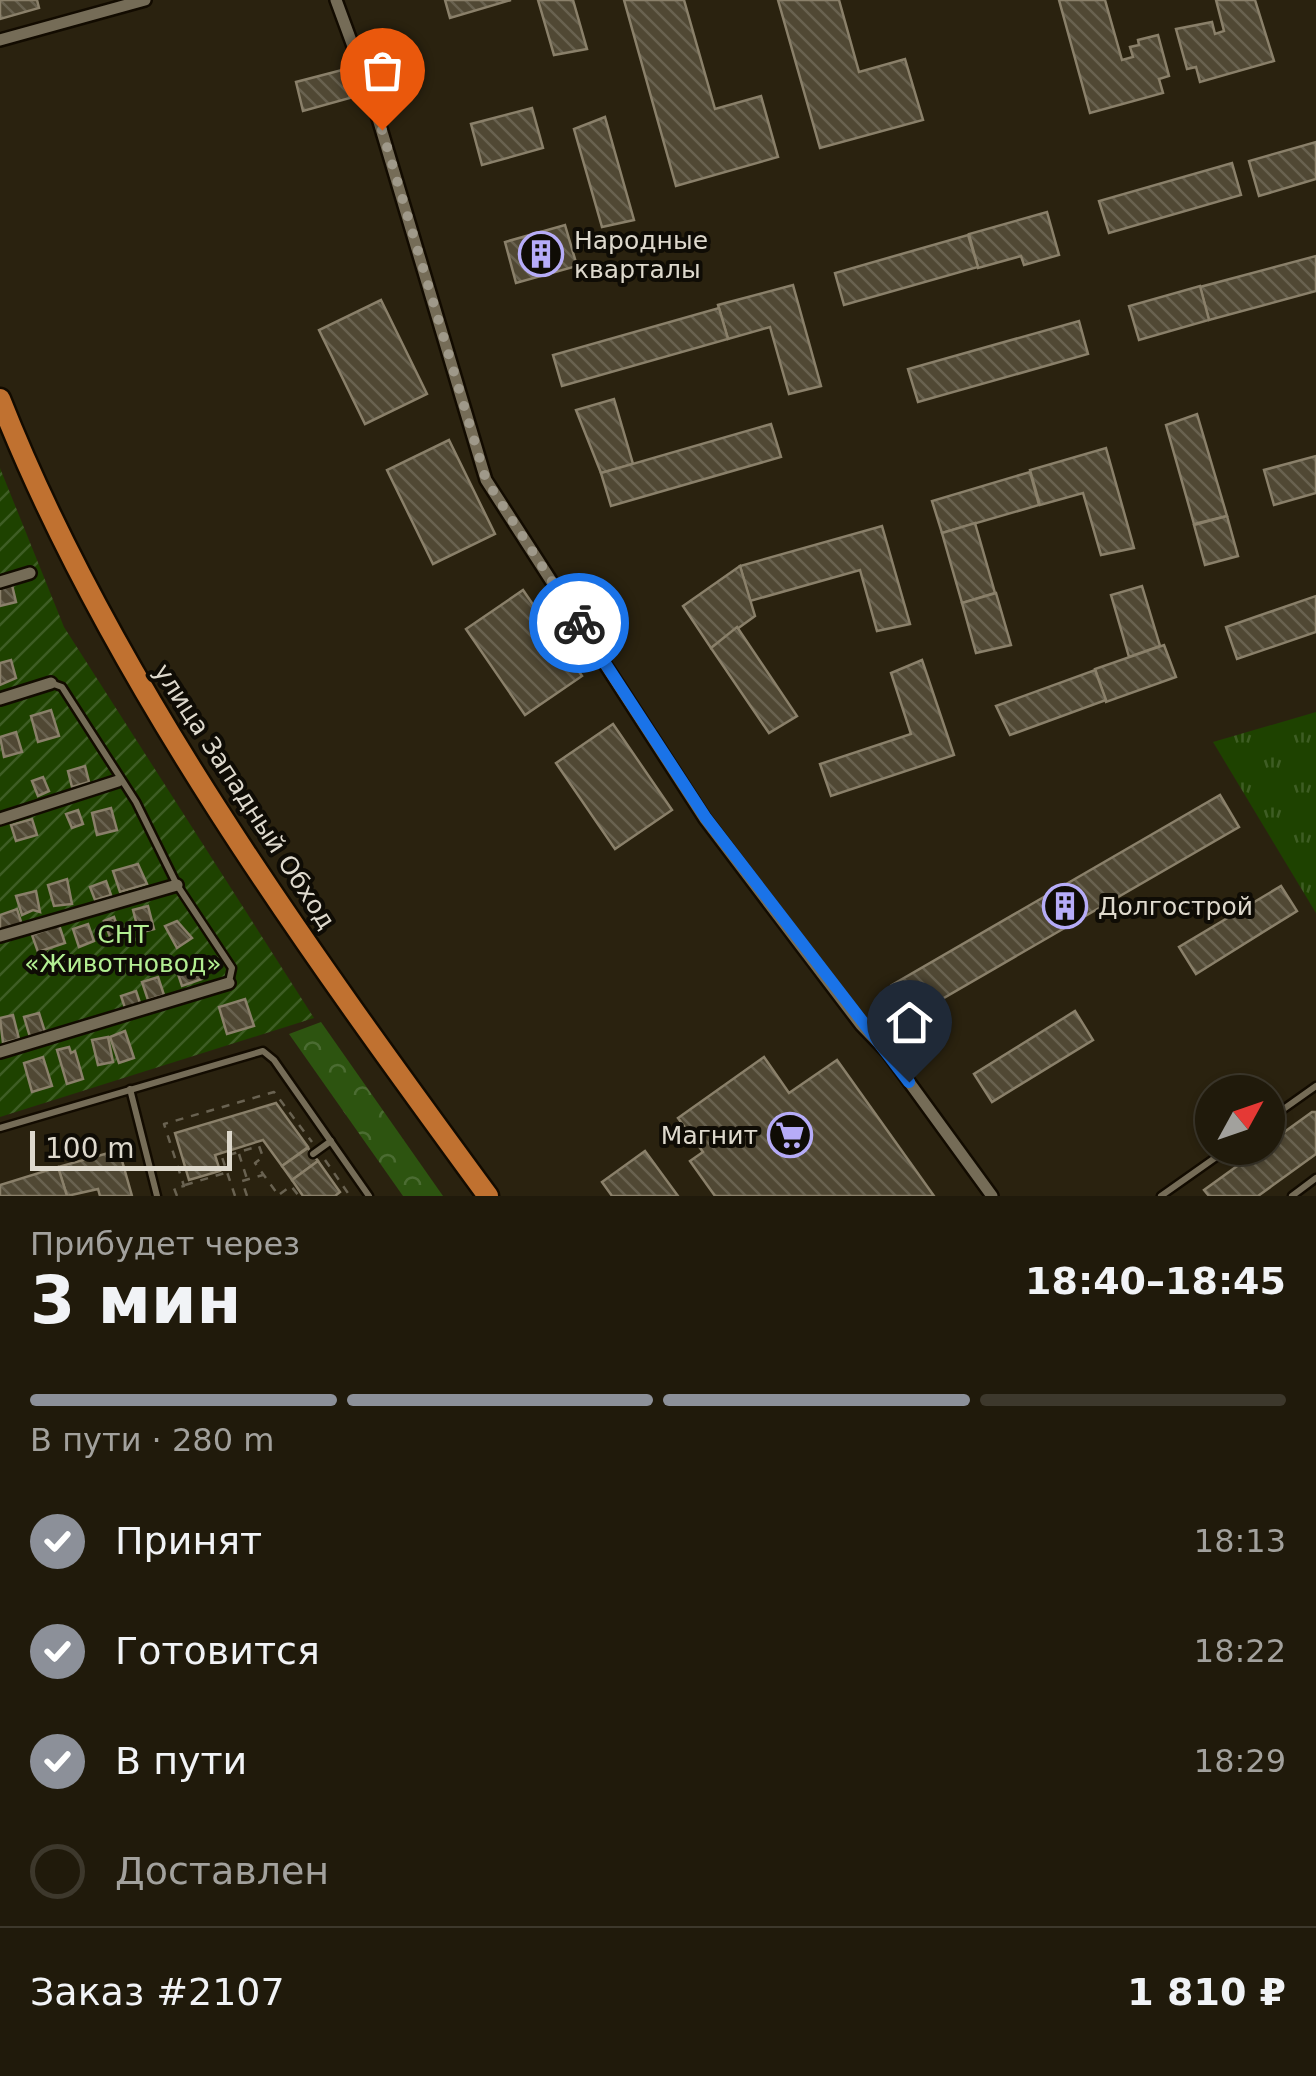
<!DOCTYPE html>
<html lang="ru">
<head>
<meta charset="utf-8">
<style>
  :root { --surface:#201a0b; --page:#282314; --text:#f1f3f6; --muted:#a2a19d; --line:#3d382c; --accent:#8c9099 }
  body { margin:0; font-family:"DejaVu Sans",sans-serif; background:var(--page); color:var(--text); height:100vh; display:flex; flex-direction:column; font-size:38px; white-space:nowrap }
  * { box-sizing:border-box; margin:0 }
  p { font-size:32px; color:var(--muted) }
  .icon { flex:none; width:55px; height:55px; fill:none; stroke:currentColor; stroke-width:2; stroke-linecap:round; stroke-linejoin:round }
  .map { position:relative; height:1196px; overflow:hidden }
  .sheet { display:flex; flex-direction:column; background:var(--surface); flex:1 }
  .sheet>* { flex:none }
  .needle { width:65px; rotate:50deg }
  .buttons { position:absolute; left:1195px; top:1075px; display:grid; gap:20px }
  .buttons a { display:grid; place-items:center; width:90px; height:90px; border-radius:50%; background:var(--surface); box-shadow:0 2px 8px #0004,0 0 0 2px var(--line); font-size:50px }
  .scale { position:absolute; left:30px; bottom:25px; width:202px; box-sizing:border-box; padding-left:10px; border:5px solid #ded9cd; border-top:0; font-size:28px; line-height:35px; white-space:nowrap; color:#ded9cd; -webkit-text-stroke:8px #0f0c05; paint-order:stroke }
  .pin { position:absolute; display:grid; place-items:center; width:85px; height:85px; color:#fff; margin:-102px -42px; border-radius:50% 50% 50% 0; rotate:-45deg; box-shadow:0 0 10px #0007 }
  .pin .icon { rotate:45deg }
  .courier { position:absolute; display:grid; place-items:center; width:100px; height:100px; margin:-50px; border:8px solid #1a73e8; border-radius:50%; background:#fff; color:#222; box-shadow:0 2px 12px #0007 }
  .overview em { font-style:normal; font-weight:700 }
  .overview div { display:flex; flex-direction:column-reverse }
  .overview { display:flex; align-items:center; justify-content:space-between; height:170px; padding:0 30px }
  h1 { font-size:65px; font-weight:700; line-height:75px }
  .bar { display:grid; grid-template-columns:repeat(4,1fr); gap:15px 10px; align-content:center; height:120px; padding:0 30px }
  .bar i { height:12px; border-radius:8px; background:var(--line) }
  .bar .on { background:var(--accent) }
  .bar p { grid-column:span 4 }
  .line { display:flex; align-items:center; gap:25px; padding:0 30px; border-top:2px solid var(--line) }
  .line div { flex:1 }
  ol { padding:0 30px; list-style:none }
  li { display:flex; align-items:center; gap:30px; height:110px }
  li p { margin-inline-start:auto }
  li .icon { padding:10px; border-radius:50%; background:var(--accent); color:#fff; stroke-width:4 }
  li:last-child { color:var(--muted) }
  li i { width:55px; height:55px; border:5px solid var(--line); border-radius:50% }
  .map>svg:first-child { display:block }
  .grass { fill:url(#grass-tufts) }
  .forest { fill:url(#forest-crowns) }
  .garden { fill:url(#garden-furrows) }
  .building { fill:url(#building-back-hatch); stroke:#8a806a; stroke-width:2.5 }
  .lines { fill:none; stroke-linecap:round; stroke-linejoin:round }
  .lane-casing { stroke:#120b00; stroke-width:11 }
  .street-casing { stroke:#120b00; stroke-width:16 }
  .highway-casing { stroke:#120b00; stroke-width:25 }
  .path { stroke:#696251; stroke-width:2.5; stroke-dasharray:8 8; stroke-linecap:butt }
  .lane { stroke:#756c57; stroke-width:6 }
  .street { stroke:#756c57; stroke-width:11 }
  .highway { stroke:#c07130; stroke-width:20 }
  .done { stroke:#9f998a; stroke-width:10; stroke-dasharray:0 18 }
  .route { stroke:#1a73e8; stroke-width:12 }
  .labels { text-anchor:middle; stroke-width:8; stroke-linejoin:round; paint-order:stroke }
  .poi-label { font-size:25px; fill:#ded9cd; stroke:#0f0c05; text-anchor:start }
  .street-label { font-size:25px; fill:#ded9cd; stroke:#0f0c05 }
  .park-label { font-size:25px; fill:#b3ef92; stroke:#0f0c05 }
</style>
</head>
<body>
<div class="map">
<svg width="1316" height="1196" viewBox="0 0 1316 1196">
  <defs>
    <pattern id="grass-tufts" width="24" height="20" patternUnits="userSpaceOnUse" patternTransform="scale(2.5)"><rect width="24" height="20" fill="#1e4200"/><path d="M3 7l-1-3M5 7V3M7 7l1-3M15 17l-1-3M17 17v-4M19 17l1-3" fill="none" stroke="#3e5d24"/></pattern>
    <pattern id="forest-crowns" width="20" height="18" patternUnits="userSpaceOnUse" patternTransform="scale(2.5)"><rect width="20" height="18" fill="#2d5410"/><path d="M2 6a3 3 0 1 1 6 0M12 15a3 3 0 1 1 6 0" fill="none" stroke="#4b6c32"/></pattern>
    <pattern id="garden-furrows" width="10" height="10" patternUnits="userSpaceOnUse" patternTransform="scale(2.5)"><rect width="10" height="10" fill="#1e4200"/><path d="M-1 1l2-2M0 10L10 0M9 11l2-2" fill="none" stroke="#3e5d24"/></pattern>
    <pattern id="building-back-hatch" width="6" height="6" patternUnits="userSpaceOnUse" patternTransform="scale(2.5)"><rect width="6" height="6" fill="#504834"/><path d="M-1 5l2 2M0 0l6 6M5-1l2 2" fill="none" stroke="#696250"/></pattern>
  </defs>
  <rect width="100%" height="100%" fill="#2a220f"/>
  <path class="grass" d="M1316 712V913L1213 742Z"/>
  <path class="forest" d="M321 1022 443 1196H403L289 1034Z"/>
  <path class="garden" d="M0 468 64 627 314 1018 0 1117Z"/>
  <g class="building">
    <path d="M0 0H37L39 8 0 19Z"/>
    <path d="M445 0H511L450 18Z"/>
    <path d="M538 0H573L587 49 554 55Z"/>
    <path d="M624 0H684L715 109 761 96 778 157 676 186Z"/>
    <path d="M778 0H839L859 72 905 59 923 120 820 148Z"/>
    <path d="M1059 0H1105L1122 60 1133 57 1130 47 1139 45 1138 40 1158 35 1169 76 1159 79 1163 93 1090 113Z"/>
    <path d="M1216 0H1255L1274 61 1200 82 1196 67 1187 69 1176 29 1212 22 1215 34 1224 31Z"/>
    <path d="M342 70 350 98 303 111 296 82Z"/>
    <path d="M532 108 543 148 482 165 471 124Z"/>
    <path d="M605 117 634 220 602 227 574 129Z"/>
    <path d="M1316 142V179L1259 196 1249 161Z"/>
    <path d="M1232 163 1241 195 1109 233 1099 201Z"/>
    <path d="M1047 212 1059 255 1024 265 1021 256 978 268 969 234Z"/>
    <path d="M565 225 577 266 516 283 505 242Z"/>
    <path d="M968 235 978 267 844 305 835 273Z"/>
    <path d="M1316 256V291L1209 320 1200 287Z"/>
    <path d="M793 285 821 386 789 394 770 327 728 339 718 305Z"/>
    <path d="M1200 286 1209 320 1139 340 1129 306Z"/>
    <path d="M381 300 427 394 365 424 319 330Z"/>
    <path d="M719 308 728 339 562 386 553 355Z"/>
    <path d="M1079 321 1088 354 918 402 908 369Z"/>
    <path d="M614 399 633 464 601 473 576 410Z"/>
    <path d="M1197 414 1227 516 1194 524 1166 425Z"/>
    <path d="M771 424 781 457 611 506 601 473Z"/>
    <path d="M449 440 495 534 433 564 387 470Z"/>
    <path d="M1106 448 1134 548 1101 555 1083 493 1040 505 1030 470Z"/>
    <path d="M1316 456V493L1274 505 1264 470Z"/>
    <path d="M1030 472 1039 505 942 533 932 501Z"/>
    <path d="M1227 516 1238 556 1205 565 1194 525Z"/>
    <path d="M975 523 995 593 962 603 942 533Z"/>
    <path d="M882 526 910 624 877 631 860 570 750 601 740 566Z"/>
    <path d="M740 566 755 616 711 648 683 606Z"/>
    <path d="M12 585 16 602 0 606V587Z"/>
    <path d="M1142 586 1160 646 1129 657 1111 595Z"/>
    <path d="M523 590 582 676 525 715 466 629Z"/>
    <path d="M996 593 1011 645 976 653 962 603Z"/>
    <path d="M1316 596V632L1237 659 1226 627Z"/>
    <path d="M737 627 797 716 769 733 711 648Z"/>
    <path d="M1164 645 1176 677 1106 702 1095 669Z"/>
    <path d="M11 660 16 678 0 685V663Z"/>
    <path d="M922 660 954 755 831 796 820 764 911 734 891 673Z"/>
    <path d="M1095 670 1106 700 1010 735 996 706Z"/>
    <path d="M51 710 59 736 38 742 31 716Z"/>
    <path d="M613 724 672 810 615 849 556 763Z"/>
    <path d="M16 732 22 752 4 757 0 737Z"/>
    <path d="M85 766 89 782 72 787 68 771Z"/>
    <path d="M43 777 49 791 38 796 32 781Z"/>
    <path d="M1220 795 1239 827 911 1017 892 985Z"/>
    <path d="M111 808 117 830 97 835 92 813Z"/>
    <path d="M78 810 83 824 72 828 66 814Z"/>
    <path d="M32 819 37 835 16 841 11 825Z"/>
    <path d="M138 864 147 884 120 892 113 871Z"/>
    <path d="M67 879 72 904 54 906 48 885Z"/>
    <path d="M106 881 111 895 95 900 90 887Z"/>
    <path d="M1281 886 1297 911 1196 974 1179 947Z"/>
    <path d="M36 891 40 912 33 910 22 915 16 896Z"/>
    <path d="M148 906 154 929 139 933 133 910Z"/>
    <path d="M17 909 22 925 0 932V915Z"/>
    <path d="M114 917 120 934 110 937 104 921Z"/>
    <path d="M177 921 192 938 177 948 165 926Z"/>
    <path d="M88 924 94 941 79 947 73 929Z"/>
    <path d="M59 925 65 943 38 952 32 935Z"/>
    <path d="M196 961 202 979 182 986 176 968Z"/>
    <path d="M158 977 164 995 148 1000 142 982Z"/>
    <path d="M136 991 141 1006 126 1011 121 996Z"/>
    <path d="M245 999 254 1026 227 1034 219 1007Z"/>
    <path d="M1075 1011 1093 1040 992 1102 974 1074Z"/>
    <path d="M39 1013 45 1032 30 1037 24 1017Z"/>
    <path d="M13 1015 19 1039 3 1043 0 1018Z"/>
    <path d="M125 1031 134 1058 119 1063 110 1037Z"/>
    <path d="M108 1037 113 1062 98 1065 92 1040Z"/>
    <path d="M69 1047 71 1053 75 1051 83 1079 67 1084 57 1050Z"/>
    <path d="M43 1057 52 1086 32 1092 24 1063Z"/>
    <path d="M764 1057 789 1093 837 1060 934 1196H715L690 1161 703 1152 678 1118Z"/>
    <path d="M276 1103 308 1147 282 1166 263 1140 215 1155 220 1171 189 1180 175 1133Z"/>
    <path d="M1312 1112H1316V1154L1258 1196H1209L1204 1190Z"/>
    <path d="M308 1148 318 1161 292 1180 282 1166Z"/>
    <path d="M119 1150 132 1196H100L98 1189 67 1196 58 1167Z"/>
    <path d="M645 1151 678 1196H612L602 1182Z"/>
    <path d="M318 1161 340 1192 335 1196H303L292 1180Z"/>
    <path d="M58 1167 67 1196H0V1185Z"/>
  </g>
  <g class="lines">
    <defs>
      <g id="lane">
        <path d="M51 683 62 687 136 802 177 885 232 968 229 982"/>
        <path d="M130 1089 157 1196"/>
        <path d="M1268 1120 1316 1086"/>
        <path d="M0 1128 263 1051 274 1060 369 1196"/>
        <path d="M313 1154 331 1141"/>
        <path d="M1161 1196 1229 1148"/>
        <path d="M1292 1196 1316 1178"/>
      </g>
      <g id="street">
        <path d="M336 0 371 95 486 480 705 819 861 1025 888 1053 992 1196"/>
        <path d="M0 40 145 0"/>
        <path d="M0 582 30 573"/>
        <path d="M0 699 51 683"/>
        <path d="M0 819 118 781"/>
        <path d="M0 936 177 885"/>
        <path d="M0 1052 229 983"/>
      </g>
      <path id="highway" d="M0 399C110 679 311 954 488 1196"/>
    </defs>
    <use href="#lane" class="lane-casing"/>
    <use href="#street" class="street-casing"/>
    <use href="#highway" class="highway-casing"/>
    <g class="path">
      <path d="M239 1154 247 1179"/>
      <path d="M325 1160 350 1196"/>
      <path d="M185 1185 225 1173"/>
      <path d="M280 1194 291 1186 299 1196"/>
      <path d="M177 1196 174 1188 184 1186 164 1124 274 1092 312 1142"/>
      <path d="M235 1196 222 1157 259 1146 263 1157 255 1163 279 1196"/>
      <path d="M247 1196 242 1181 263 1175"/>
    </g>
    <use href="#lane" class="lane"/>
    <use href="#street" class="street"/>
    <use href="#highway" class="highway"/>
  </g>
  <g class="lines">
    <path class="done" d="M382 130 486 480 579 623"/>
    <path class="route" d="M579 623 706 818 909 1082"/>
  </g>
  <defs>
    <symbol id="building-ring" viewBox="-11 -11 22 22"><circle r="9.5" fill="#0f0c05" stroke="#b6acf8" stroke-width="1.5"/><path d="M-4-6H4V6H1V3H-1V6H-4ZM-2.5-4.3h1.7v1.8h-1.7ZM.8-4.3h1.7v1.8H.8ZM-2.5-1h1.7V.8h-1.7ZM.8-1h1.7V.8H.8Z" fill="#b6acf8"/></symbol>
    <symbol id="supermarket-ring" viewBox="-11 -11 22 22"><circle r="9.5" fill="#0f0c05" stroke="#b6acf8" stroke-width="1.5"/><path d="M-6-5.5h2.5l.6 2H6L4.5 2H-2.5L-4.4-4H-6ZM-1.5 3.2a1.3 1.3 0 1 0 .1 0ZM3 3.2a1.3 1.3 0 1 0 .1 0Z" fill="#b6acf8"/></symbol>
  </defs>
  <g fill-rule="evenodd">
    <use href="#building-ring" x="516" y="229" width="50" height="50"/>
    <use href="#building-ring" x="1040" y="881" width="50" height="50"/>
    <use href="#supermarket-ring" x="765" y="1110" width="50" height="50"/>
  </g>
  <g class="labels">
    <g class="poi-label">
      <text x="574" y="249">Народные<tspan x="574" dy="29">кварталы</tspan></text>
      <text x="1098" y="915">Долгострой</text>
      <text x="758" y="1144" text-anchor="end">Магнит</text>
    </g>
    <g class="street-label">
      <text transform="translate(245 796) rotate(57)" y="9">улица Западный Обход</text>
    </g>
    <g class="park-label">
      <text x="123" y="943">СНТ<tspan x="123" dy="29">«Животновод»</tspan></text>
    </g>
  </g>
</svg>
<div class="buttons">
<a><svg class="needle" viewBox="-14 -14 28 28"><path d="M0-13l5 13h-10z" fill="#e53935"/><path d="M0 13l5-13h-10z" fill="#a2a19d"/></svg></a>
</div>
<div class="scale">100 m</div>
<div class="pin" style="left:382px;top:130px;background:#ea580c"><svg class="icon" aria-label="bag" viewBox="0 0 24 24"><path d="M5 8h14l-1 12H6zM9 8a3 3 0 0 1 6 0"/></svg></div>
<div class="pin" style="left:909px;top:1082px;background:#1f2937"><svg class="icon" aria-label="home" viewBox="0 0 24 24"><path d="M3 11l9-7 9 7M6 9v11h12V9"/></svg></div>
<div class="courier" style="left:579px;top:623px"><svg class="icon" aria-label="bike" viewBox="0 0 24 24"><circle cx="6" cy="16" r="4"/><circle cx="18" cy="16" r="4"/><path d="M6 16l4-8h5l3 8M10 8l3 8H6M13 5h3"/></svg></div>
</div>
<section class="sheet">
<div class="overview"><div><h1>3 мин</h1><p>Прибудет через</p></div><em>18:40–18:45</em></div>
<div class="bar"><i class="on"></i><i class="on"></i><i class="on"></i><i></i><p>В пути · 280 m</p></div>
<ol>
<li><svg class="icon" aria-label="check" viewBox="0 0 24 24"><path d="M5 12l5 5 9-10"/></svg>Принят<p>18:13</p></li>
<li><svg class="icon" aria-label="check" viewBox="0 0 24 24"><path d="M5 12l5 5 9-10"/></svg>Готовится<p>18:22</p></li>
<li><svg class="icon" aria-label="check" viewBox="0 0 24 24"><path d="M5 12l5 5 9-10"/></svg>В пути<p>18:29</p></li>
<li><i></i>Доставлен</li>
</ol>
<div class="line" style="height:130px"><div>Заказ #2107</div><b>1 810 ₽</b></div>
</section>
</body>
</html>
